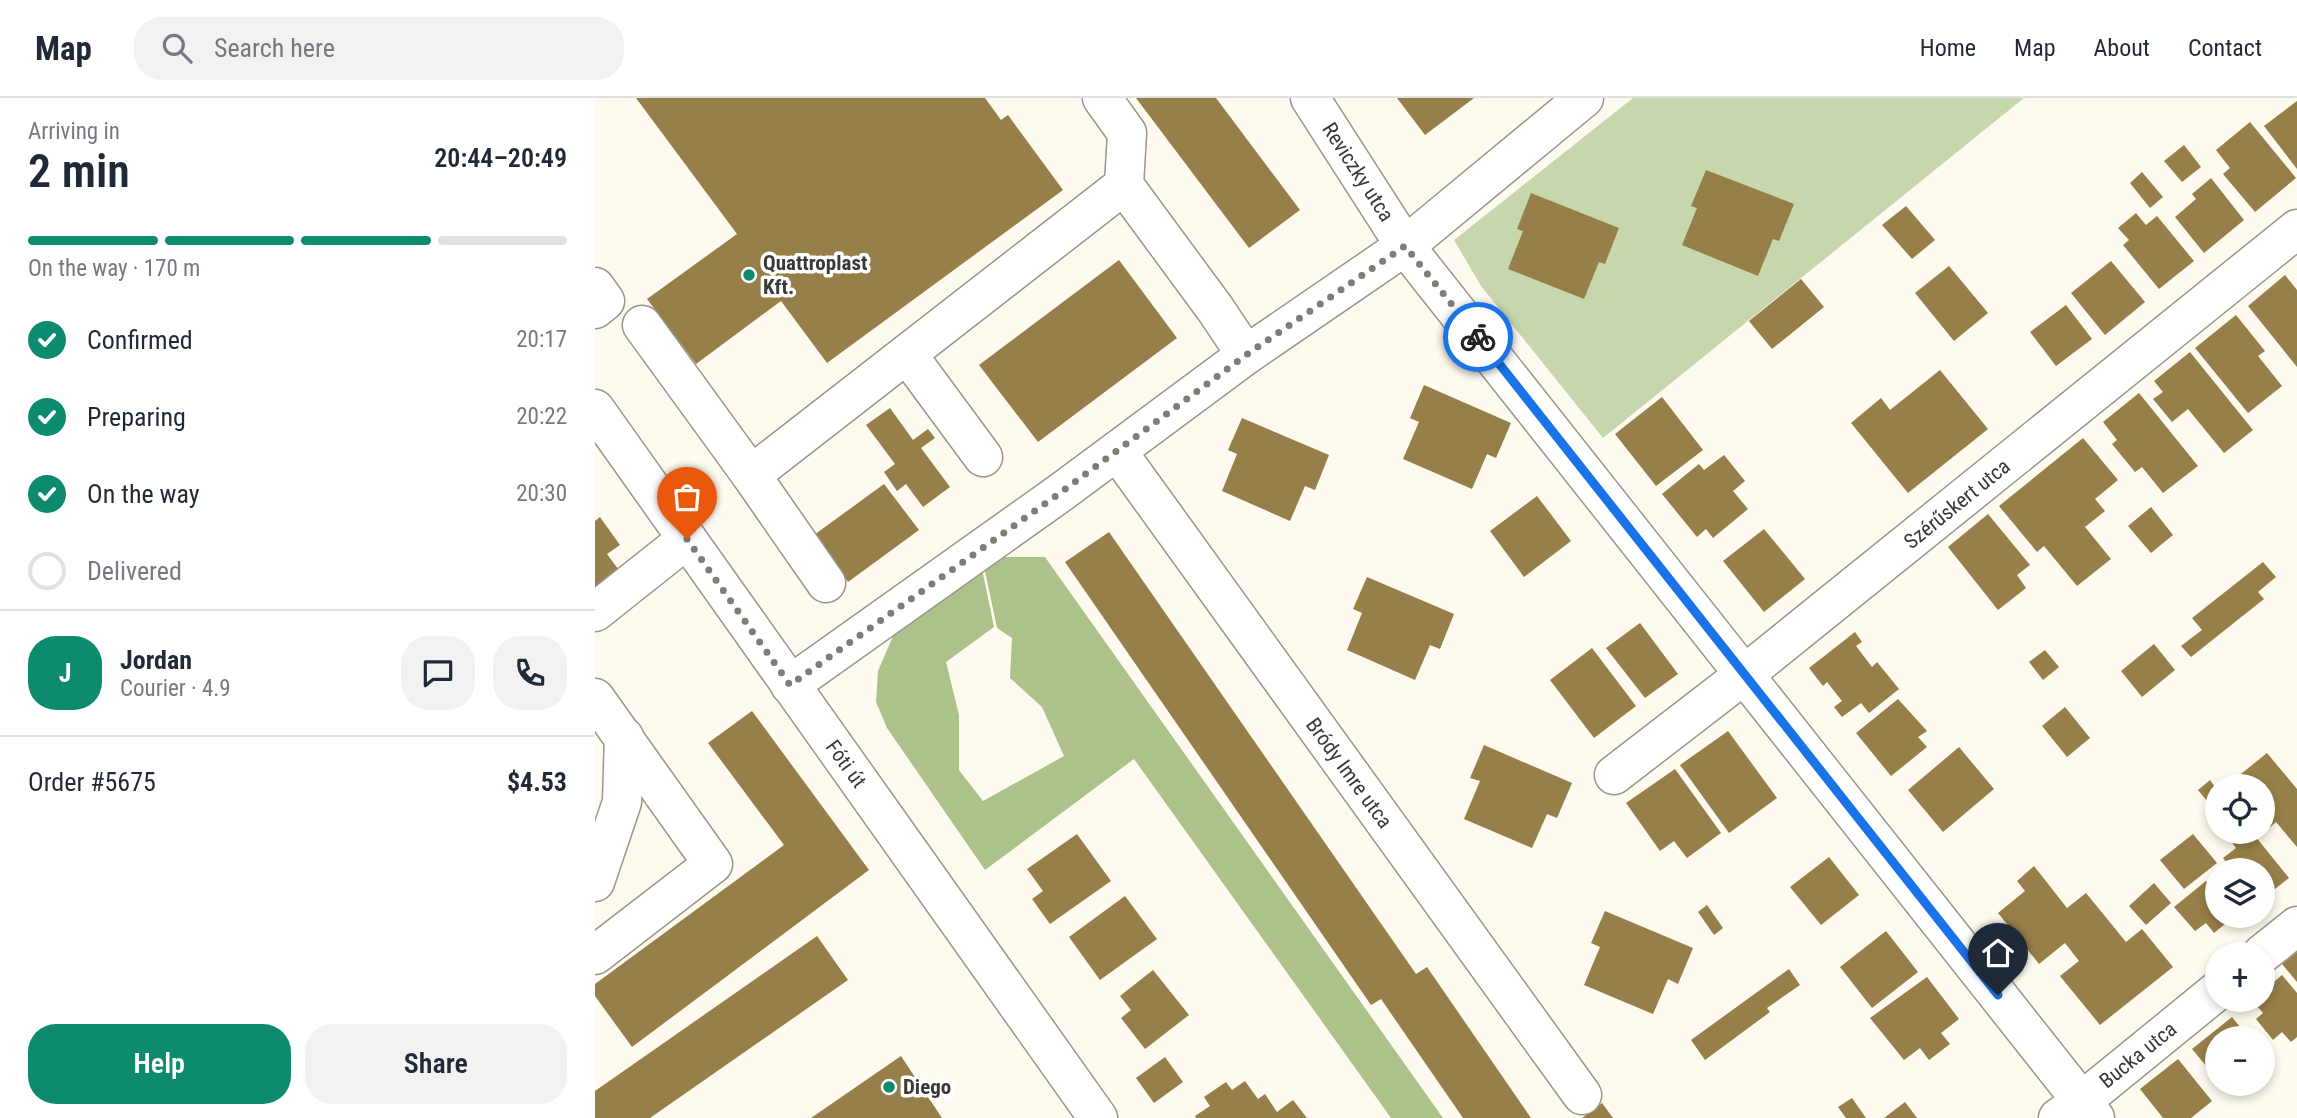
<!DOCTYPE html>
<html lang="en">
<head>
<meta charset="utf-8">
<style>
  :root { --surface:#fff; --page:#f2f2f3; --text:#1f2937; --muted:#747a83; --line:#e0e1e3; --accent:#0c8b6f }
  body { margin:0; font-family:"Roboto Condensed",sans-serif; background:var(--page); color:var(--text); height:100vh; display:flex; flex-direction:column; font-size:26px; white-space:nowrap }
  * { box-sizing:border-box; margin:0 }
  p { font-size:23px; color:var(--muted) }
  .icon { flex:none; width:38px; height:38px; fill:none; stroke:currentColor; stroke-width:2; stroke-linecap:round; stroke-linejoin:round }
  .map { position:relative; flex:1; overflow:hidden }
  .panel { display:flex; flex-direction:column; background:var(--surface); width:595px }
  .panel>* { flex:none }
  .fabs { position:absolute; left:1610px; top:676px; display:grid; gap:14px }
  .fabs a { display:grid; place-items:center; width:70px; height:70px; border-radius:50%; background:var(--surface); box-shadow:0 4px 10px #0003; font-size:35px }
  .pin { position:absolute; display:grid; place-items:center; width:60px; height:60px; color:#fff; margin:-72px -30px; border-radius:50% 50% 50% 0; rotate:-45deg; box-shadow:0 0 7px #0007 }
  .pin .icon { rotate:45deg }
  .courier { position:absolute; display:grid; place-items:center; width:70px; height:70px; margin:-35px; border:5px solid #1a73e8; border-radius:50%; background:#fff; color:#222; box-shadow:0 2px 9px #0007 }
  .headline em { font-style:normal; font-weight:600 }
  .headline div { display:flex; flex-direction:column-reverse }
  .headline { display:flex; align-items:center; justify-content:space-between; height:119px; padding:0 28px }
  h1 { font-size:46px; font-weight:600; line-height:52px }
  .bar { display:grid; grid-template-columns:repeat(4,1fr); gap:10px 7px; align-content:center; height:84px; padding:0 28px }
  .bar i { height:9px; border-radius:5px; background:var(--line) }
  .bar .active { background:var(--accent) }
  .bar p { grid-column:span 4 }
  .line { display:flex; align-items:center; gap:18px; padding:0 28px; border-top:2px solid var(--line) }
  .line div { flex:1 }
  .round { display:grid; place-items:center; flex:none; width:74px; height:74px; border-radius:28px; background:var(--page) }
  ol { padding:0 28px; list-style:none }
  li { display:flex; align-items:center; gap:21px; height:77px }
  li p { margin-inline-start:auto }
  li .icon { padding:7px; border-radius:50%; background:var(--accent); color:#fff; stroke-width:4 }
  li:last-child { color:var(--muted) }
  li i { width:38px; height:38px; border:4px solid var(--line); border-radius:50% }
  .action { display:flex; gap:14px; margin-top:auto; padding:14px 28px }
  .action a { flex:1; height:80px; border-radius:28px; background:var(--accent); color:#fff; font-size:28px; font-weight:600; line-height:80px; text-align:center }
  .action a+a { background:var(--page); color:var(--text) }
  header { display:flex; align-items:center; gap:42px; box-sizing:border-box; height:98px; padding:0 35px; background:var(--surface); border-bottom:2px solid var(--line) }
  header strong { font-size:33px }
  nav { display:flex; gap:38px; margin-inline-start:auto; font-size:24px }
  .search { width:490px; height:63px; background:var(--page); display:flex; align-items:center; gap:18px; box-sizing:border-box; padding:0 24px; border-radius:28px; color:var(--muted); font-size:26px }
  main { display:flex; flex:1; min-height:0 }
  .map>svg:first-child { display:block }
  .green { fill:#c6d7ad }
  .forest { fill:#acc28a }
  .building { fill:#967f48 }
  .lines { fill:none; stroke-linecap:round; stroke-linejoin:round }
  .minor-casing { stroke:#9a968c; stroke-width:41 }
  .minor { stroke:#fff; stroke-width:38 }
  .done { stroke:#7f7d76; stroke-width:7; stroke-dasharray:0 12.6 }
  .route { stroke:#1a73e8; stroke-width:9 }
  .poi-dot { fill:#0c8b6f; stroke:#fff; stroke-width:2.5 }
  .labels { text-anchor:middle; stroke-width:7; stroke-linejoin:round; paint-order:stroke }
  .street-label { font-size:21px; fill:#3b3935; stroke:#fff }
  .poi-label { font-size:21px; font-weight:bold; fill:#3b3935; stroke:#fff; text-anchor:start }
</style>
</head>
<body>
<header>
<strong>Map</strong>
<div class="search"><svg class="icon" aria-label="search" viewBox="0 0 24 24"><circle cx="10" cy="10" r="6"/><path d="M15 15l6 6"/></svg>Search here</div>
<nav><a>Home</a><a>Map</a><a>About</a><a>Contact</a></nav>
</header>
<main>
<section class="panel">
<div class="headline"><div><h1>2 min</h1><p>Arriving in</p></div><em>20:44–20:49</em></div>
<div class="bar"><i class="active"></i><i class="active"></i><i class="active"></i><i></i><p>On the way · 170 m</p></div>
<ol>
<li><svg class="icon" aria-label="check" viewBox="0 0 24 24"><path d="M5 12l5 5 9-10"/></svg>Confirmed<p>20:17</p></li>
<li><svg class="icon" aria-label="check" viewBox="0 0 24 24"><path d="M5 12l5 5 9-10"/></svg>Preparing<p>20:22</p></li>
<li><svg class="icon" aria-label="check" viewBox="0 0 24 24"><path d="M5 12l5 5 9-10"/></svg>On the way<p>20:30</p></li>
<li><i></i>Delivered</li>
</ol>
<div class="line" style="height:126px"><b class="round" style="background:var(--accent);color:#fff">J</b><div><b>Jordan</b><p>Courier · 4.9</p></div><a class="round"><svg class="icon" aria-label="chat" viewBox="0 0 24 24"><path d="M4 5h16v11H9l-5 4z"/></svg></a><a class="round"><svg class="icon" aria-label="phone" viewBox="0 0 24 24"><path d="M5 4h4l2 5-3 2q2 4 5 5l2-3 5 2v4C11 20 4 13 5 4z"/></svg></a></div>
<div class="line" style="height:91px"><div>Order #5675</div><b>$4.53</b></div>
<div class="action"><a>Help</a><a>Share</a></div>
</section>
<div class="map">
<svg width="1702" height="1020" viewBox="0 0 1702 1020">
  <rect width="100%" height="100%" fill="#fefaef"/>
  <path class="green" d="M1038 0H1429L1008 340 886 188 859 142Z"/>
  <path class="forest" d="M387 459H450L848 1020H796L539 661 390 772 292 630 281 604 283 573 298 538 324 508 385 461 399 529 351 564 364 617V672L388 703 469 658 447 609 415 580 417 540 402 530Z"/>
  <g class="building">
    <path d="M41 0H390L406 22 413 17 468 92 232 265 186 203 101 266 52 201 142 136Z"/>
    <path d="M541 0H621L705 112 654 150Z"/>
    <path d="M802 0H879L830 37Z"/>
    <path d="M1702 3V71L1669 28Z"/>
    <path d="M1655 24 1701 80 1660 114 1628 76 1635 70 1621 52Z"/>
    <path d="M1589 47 1606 69 1587 84 1569 63Z"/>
    <path d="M1111 72 1199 106 1184 143 1178 141 1163 178 1087 147 1102 110 1096 108Z"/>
    <path d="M1547 74 1568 99 1555 110 1535 85Z"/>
    <path d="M1616 80 1649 122 1609 155 1580 119 1601 101 1597 96Z"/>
    <path d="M936 95 1024 130 1010 166 1004 164 989 201 913 171 928 133 922 131Z"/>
    <path d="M1311 108 1340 142 1317 161 1287 127Z"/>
    <path d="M1541 115 1551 127 1562 118 1599 163 1564 191 1528 147 1534 142 1523 130Z"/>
    <path d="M524 162 582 240 443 344 384 267Z"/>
    <path d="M1516 163 1550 204 1510 237 1476 195Z"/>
    <path d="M1354 168 1393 215 1359 243 1320 195Z"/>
    <path d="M1690 177 1702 192V269L1653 208Z"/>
    <path d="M1206 181 1229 209 1177 251 1154 223Z"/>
    <path d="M1471 207 1497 241 1461 268 1435 234Z"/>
    <path d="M1641 217 1670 253 1663 258 1687 288 1653 315 1600 250Z"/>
    <path d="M1595 254 1658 332 1629 355 1593 311 1577 324 1558 301 1568 294 1559 283Z"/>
    <path d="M1345 272 1393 331 1313 395 1256 325 1286 300 1295 312Z"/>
    <path d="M829 287 916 325 901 360 892 356 877 391 808 361 824 324 815 320Z"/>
    <path d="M1544 295 1603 368 1568 395 1547 369 1540 374 1517 346 1522 342 1508 324Z"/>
    <path d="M1067 299 1108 352 1061 388 1020 336Z"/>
    <path d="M295 310 318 342 333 331 340 340 326 350 355 389 328 409 311 386 302 393 289 374 300 366 271 327Z"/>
    <path d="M647 320 734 357 720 392 710 388 695 423 627 393 642 356 633 352Z"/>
    <path d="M1488 340 1523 382 1500 401 1510 413 1490 429 1516 461 1482 488 1449 448 1442 454 1404 408Z"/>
    <path d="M1129 357 1150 383 1138 393 1153 411 1118 440 1111 431 1102 439 1067 396 1104 366 1109 372Z"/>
    <path d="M289 386 324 432 253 484 219 437Z"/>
    <path d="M942 398 976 443 929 479 895 433Z"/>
    <path d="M1556 409 1578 437 1556 455 1533 428Z"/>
    <path d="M1393 416 1435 467 1422 477 1431 490 1403 512 1353 449Z"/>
    <path d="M5 419 25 447 12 456 29 479 0 501V423Z"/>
    <path d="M1169 431 1210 481 1169 514 1128 463Z"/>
    <path d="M514 434 821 876 832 869 936 1020H868L786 901 776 907 470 464Z"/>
    <path d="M1668 464 1681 479 1663 494 1669 501 1596 559 1586 548 1607 532 1597 520Z"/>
    <path d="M772 479 859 516 845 551 835 547 820 582 752 552 767 515 758 511Z"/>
    <path d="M1045 525 1083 576 1050 600 1011 550Z"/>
    <path d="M1260 534 1267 544 1261 548 1277 569 1282 564 1304 591 1274 615 1266 605 1247 619 1239 609 1247 603 1232 584 1228 588 1214 570Z"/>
    <path d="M1559 546 1580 572 1547 599 1526 573Z"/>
    <path d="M997 550 1041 608 999 640 955 582Z"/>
    <path d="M1450 552 1464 569 1448 582 1434 564Z"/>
    <path d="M1303 601 1332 633 1323 639 1332 649 1296 678 1261 635Z"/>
    <path d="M1470 609 1495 640 1472 659 1447 628Z"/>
    <path d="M157 613 274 772 37 949 0 898V886L189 747 113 645Z"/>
    <path d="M1133 633 1182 700 1134 735 1085 667Z"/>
    <path d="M889 647 977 685 962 720 952 716 937 750 869 721 885 683 875 680Z"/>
    <path d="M1364 649 1399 691 1348 734 1313 692Z"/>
    <path d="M1672 655 1702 691V749L1681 724 1673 731 1668 724V688H1639L1636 684Z"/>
    <path d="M1080 671 1126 735 1092 760 1079 743 1065 753 1031 705Z"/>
    <path d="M1615 682 1622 692V715L1603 692Z"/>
    <path d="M1628 733H1656L1694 780 1671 798 1668 794V772H1650L1647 769 1644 772H1638L1628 760 1641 750Z"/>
    <path d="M482 736 516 783 455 826 437 801 448 793 432 771Z"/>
    <path d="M1598 736 1622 765 1589 791 1565 762Z"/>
    <path d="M1234 759 1264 797 1226 827 1195 789Z"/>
    <path d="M1439 768 1472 810 1491 795 1531 844 1547 831 1578 869 1505 927 1465 878 1484 863 1470 845 1444 866 1403 815 1430 793 1422 783Z"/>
    <path d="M1611 783 1622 797V817H1641L1619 835 1611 825 1600 833 1579 809Z"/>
    <path d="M1559 785 1576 805 1551 827 1534 808Z"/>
    <path d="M530 798 562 841 505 882 474 839Z"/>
    <path d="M1112 807 1128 830 1119 837 1103 814Z"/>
    <path d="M1010 813 1098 850 1083 886 1073 881 1058 916 989 887 1005 849 996 845Z"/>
    <path d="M1291 833 1323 874 1277 910 1245 869Z"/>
    <path d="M222 838 253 882 55 1020H0V993Z"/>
    <path d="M1702 854V884L1687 866Z"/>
    <path d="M1194 871 1205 887 1172 910 1175 914 1110 962 1096 942Z"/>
    <path d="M558 872 594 917 550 951 526 920 536 912 525 898Z"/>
    <path d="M1687 877 1702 895V939L1696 944 1687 934 1678 942 1661 921 1668 915 1656 901H1668V893Z"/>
    <path d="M1332 879 1364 921 1346 935 1355 946 1334 962 1325 950 1309 962 1275 920Z"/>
    <path d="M1637 919 1654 940H1622V981L1597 951Z"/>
    <path d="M306 958 347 1020H216Z"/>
    <path d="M570 959 588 984 559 1005 541 980Z"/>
    <path d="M1583 961 1617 1003 1596 1020H1568L1545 991Z"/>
    <path d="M650 983 663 1001 670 996 682 1014 698 1002 712 1020H601L600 1018 615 1008 609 999 631 984 637 992Z"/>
    <path d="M1257 1000 1271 1020H1251L1243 1009Z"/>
    <path d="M1310 1004 1322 1020H1289Z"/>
    <path d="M1007 1005 1018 1020H987Z"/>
  </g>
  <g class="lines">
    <defs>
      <g id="minor">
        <path d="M507 0 532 35 529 87 621 212 651 257"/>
        <path d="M715 0 810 148 1500 1020"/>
        <path d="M0 189 10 203 0 211"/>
        <path d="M47 227 156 377 529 87"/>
        <path d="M312 256 388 359"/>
        <path d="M0 311 503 1020"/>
        <path d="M522 353 987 997"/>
        <path d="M156 377 231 485"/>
        <path d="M0 514 92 441"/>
        <path d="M195 587 465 395 651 257 810 148 989 0"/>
        <path d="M0 600 118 766 0 857"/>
        <path d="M1019 677 1150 576 1702 131"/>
        <path d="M0 784 27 704 29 639"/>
        <path d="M1667 856 1702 828"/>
        <path d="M1463 1020 1487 1003 1622 893"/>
      </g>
    </defs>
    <use href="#minor" class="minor-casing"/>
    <use href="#minor" class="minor"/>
  </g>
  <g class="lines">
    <path class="done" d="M92 441 195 587 465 395 651 257 810 148 883 239"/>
    <path class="route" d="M883 239 1403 897"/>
  </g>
  <g class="poi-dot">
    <circle cx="154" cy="177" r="7"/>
    <circle cx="294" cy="989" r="7"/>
  </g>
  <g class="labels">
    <g class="street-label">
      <text transform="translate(763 74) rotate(57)" y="7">Reviczky utca</text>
      <text transform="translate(1362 406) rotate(-39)" y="7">Szérűskert utca</text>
      <text transform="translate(251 666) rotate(54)" y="7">Fóti út</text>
      <text transform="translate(754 675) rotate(54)" y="7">Bródy Imre utca</text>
      <text transform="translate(1543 957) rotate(-39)" y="7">Bucka utca</text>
    </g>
    <g class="poi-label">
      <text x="168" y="172">Quattroplast<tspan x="168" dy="24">Kft.</tspan></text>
      <text x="308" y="996">Diego</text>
    </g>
  </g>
</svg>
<div class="fabs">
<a><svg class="icon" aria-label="locate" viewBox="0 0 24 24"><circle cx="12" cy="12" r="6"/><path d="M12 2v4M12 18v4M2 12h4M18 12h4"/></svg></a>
<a><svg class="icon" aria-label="layers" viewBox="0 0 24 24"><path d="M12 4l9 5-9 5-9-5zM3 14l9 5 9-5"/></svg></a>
<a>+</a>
<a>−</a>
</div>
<div class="pin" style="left:92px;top:441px;background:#ea580c"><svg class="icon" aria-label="bag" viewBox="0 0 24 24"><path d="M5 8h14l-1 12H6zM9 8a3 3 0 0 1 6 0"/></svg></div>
<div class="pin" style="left:1403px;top:897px;background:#1f2937"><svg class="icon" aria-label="home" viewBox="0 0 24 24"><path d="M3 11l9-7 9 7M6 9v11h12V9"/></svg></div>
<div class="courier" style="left:883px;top:239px"><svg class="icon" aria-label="bike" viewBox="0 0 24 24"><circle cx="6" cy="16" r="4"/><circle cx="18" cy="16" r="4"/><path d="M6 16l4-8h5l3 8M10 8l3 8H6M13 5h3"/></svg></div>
</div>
</main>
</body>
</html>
